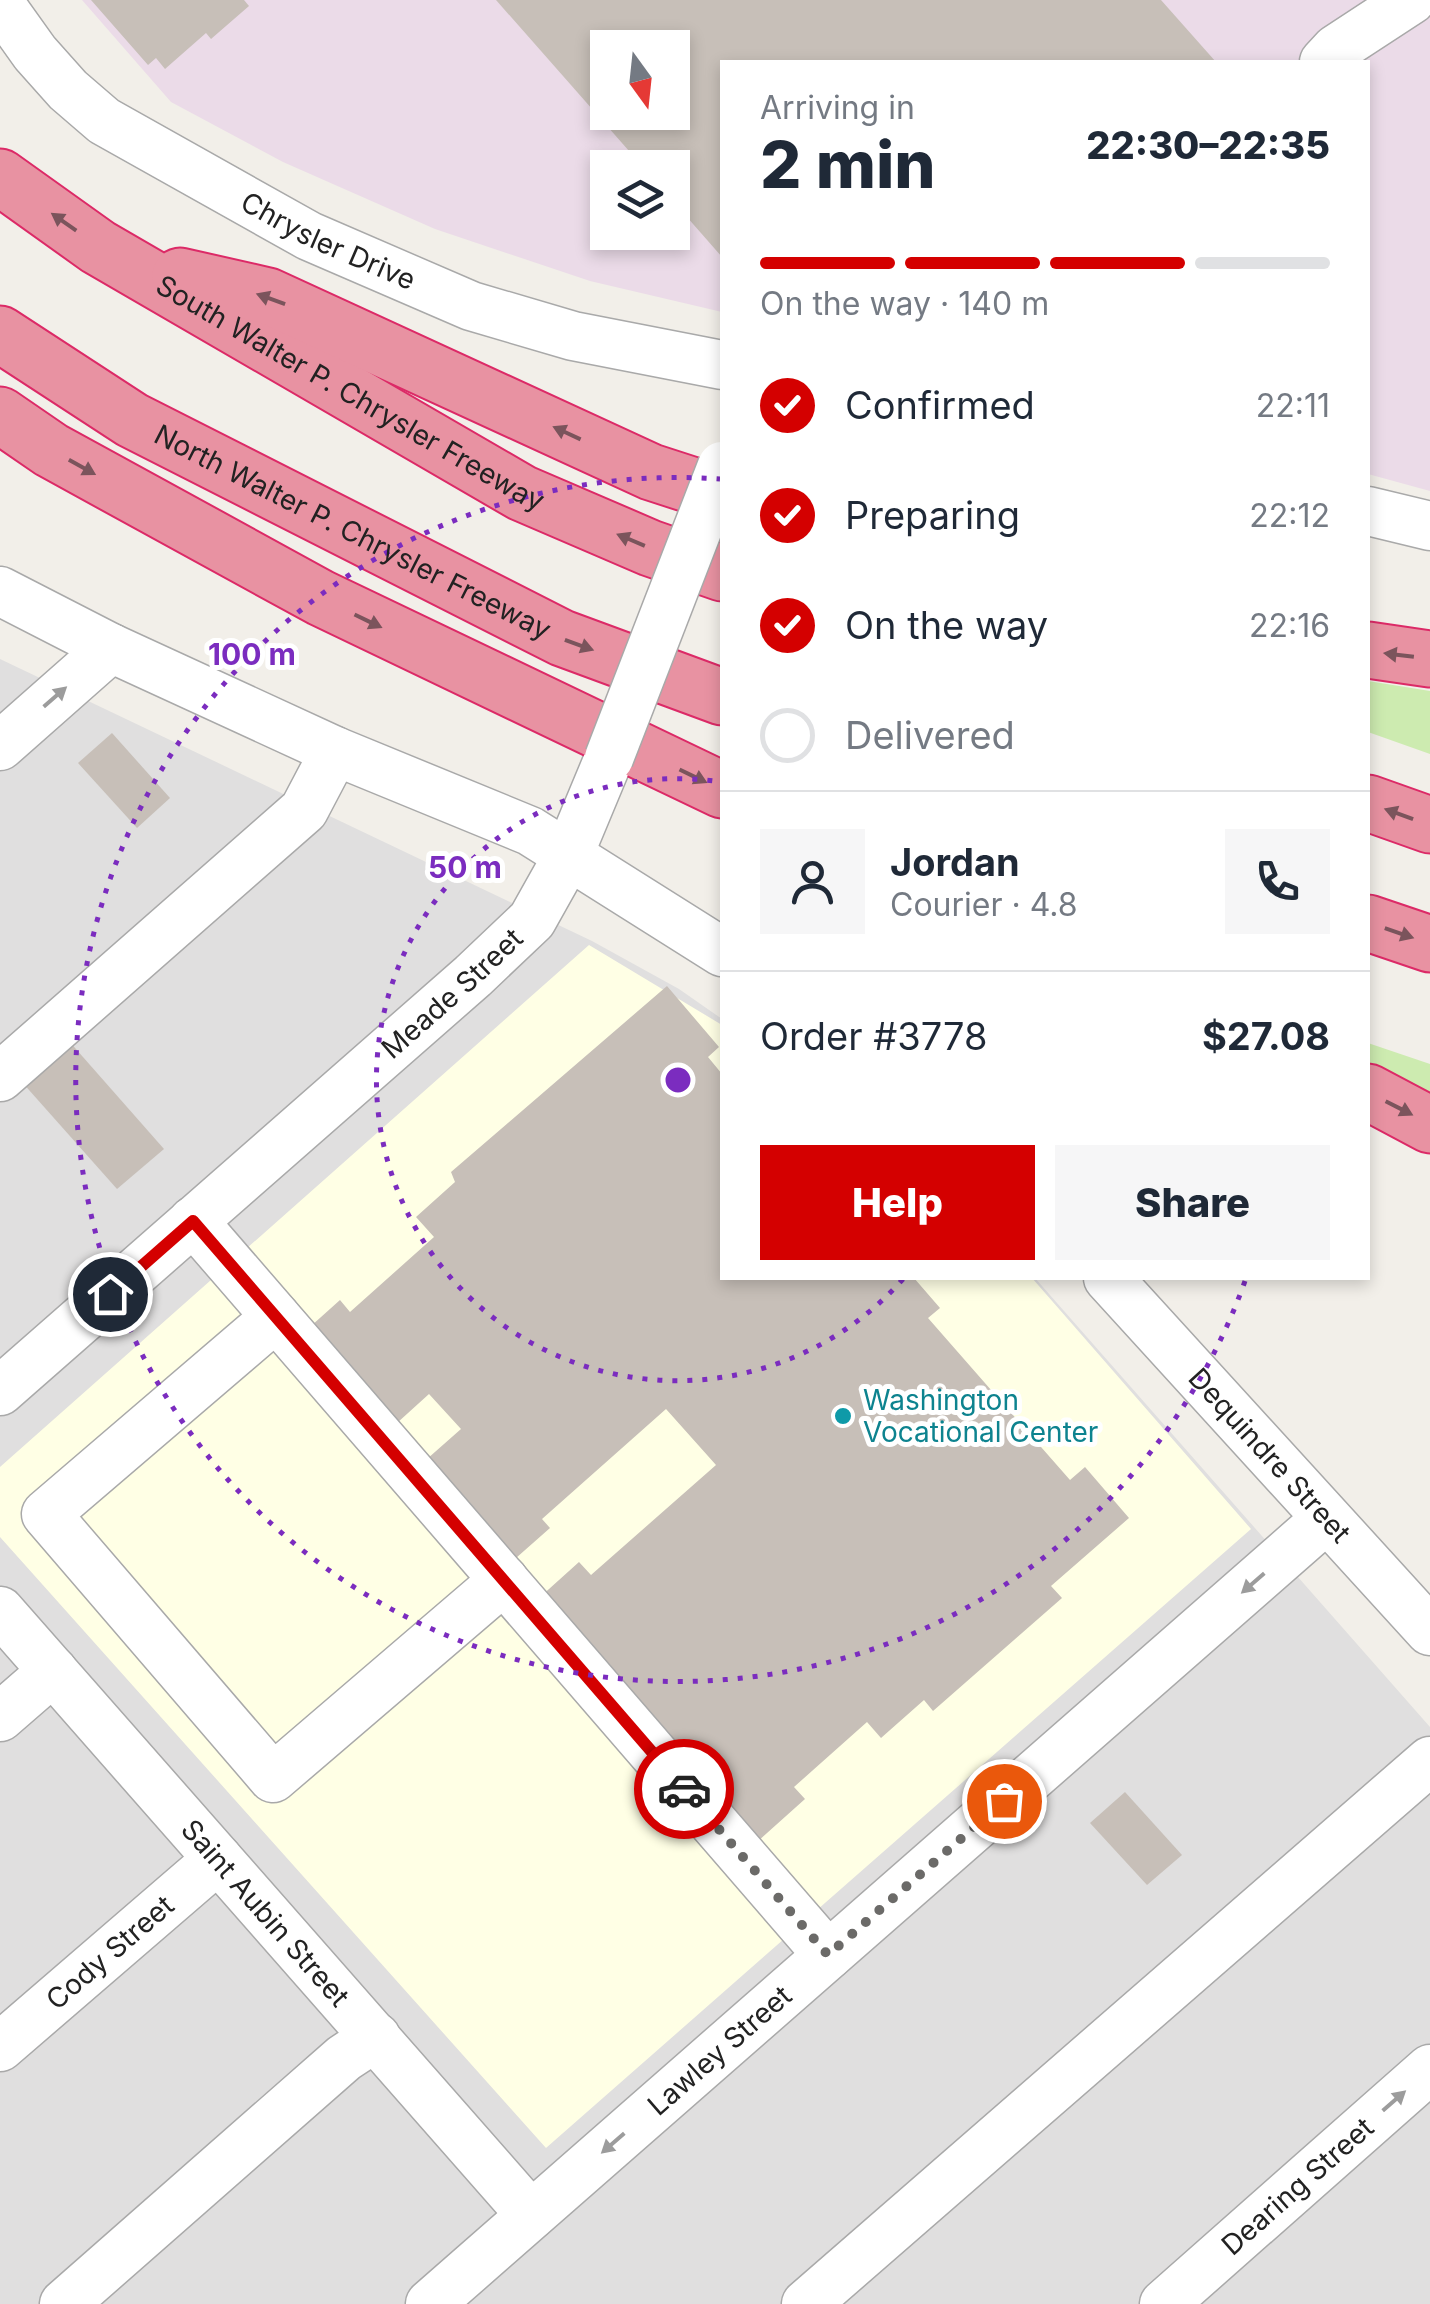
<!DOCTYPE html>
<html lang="en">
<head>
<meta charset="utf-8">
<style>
  :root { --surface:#fff; --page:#f6f6f7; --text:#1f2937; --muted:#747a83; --line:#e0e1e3; --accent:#d40000 }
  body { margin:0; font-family:Inter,sans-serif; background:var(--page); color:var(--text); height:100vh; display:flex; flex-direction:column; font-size:38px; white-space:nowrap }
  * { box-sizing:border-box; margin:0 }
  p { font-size:32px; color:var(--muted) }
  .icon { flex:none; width:55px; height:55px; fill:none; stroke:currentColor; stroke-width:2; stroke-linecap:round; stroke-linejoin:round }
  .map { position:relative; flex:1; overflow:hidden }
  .side { position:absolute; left:720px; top:60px; width:650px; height:1220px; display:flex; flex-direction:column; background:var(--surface); border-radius:0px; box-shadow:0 5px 15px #0003 }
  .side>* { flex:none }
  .needle { width:65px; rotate:165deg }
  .controls { position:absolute; left:590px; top:30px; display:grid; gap:20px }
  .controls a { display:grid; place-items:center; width:100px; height:100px; border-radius:0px; background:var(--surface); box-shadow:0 5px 15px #0003; font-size:50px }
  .pin { position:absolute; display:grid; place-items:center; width:85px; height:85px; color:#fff; margin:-42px; border:5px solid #fff; border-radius:50%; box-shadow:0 2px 10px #0007 }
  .courier { position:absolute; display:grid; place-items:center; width:100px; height:100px; margin:-50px; border:8px solid #d40000; border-radius:50%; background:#fff; color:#222; box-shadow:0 2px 12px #0007 }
  .headline em { font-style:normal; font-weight:800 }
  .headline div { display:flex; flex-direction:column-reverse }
  .headline { display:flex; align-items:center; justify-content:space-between; height:170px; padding:0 40px }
  h1 { font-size:65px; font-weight:800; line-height:75px }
  .bar { display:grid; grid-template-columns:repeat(4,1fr); gap:15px 10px; align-content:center; height:120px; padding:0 40px }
  .bar i { height:12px; border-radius:8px; background:var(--line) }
  .bar .selected { background:var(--accent) }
  .bar p { grid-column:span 4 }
  .line { display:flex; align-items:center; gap:25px; padding:0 40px; border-top:2px solid var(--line) }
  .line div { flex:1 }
  .round { display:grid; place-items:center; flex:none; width:105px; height:105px; border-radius:0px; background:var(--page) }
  ol { padding:0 40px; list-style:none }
  li { display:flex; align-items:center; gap:30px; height:110px }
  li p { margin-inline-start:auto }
  li .icon { padding:10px; border-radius:50%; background:var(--accent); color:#fff; stroke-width:4 }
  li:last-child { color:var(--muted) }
  li i { width:55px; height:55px; border:5px solid var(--line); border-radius:50% }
  .button { display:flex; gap:20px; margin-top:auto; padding:20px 40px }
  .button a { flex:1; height:115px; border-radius:0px; background:var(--accent); color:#fff; font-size:40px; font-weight:800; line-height:115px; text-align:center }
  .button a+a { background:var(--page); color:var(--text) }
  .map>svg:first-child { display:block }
  .residential { fill:#e0dfdf }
  .industrial { fill:#ebdbe8; fill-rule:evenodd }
  .education { fill:#ffffe5 }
  .grass { fill:#cdebb0 }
  .building { fill:#c7bfb8; fill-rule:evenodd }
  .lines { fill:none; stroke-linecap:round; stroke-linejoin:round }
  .minor-casing { stroke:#a9a9a9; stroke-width:51 }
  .highway-casing { stroke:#dc2a67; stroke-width:59 }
  .minor { stroke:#fff; stroke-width:48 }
  .highway { stroke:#e892a2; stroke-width:55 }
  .minor-bridge-casing { stroke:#a9a9a9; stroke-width:51; stroke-linecap:butt }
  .minor-bridge { stroke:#fff; stroke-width:48 }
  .oneway { fill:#7b545c }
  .oneway2 { fill:#9c9c9c }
  .done { stroke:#6b6a68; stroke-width:10; stroke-dasharray:0 18 }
  .route { stroke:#d40000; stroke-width:12 }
  .ring { fill:none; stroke:#7b2cbf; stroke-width:5; stroke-dasharray:5 10 }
  .culture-dot { fill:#0f9aa8; stroke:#fff; stroke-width:4 }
  .labels { text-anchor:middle; stroke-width:10; stroke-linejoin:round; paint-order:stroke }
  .street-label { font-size:28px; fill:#222; stroke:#fff }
  .culture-label { font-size:28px; fill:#0d838f; stroke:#fff; text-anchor:start }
  .centre { fill:#7b2cbf; stroke:#fff; stroke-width:5 }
  .ring-label { font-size:30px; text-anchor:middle; font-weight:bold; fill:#7b2cbf; stroke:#fff; stroke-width:10; stroke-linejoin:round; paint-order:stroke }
</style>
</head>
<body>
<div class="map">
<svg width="1430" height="2304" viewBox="0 0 1430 2304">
  <rect width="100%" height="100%" fill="#f2efe9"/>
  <path class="residential" d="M0 659 592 941 679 989 722 1019V1278H1035L1430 1727V2304H0Z"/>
  <path class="industrial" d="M82 0H1430V491L1368 474V62H722V312L590 281 435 229 283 162 171 102ZM608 48H672V112H608ZM608 168H672V232H608Z"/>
  <path class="education" d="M589 945 722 1025V1278H1032L1251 1529 546 2148 0 1537V1467Z"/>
  <g class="grass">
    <path d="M1368 681 1430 691V754L1368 732Z"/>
    <path d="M1368 1043 1430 1064V1115L1368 1082Z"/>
  </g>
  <g class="building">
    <path d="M91 0H244L249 6 211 39 206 33 165 69 156 58 148 65Z"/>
    <path d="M496 0H1161L1216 62H722V257L672 200V168H644ZM608 48H672V112H608Z"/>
    <path d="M112 733 170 798 137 828 78 763Z"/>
    <path d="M667 986 719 1047 708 1057 722 1074V1278H914L940 1308 928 1318 1070 1480 1085 1467 1129 1518 1051 1586 1062 1598 933 1711 924 1700 881 1738 867 1722 794 1787 805 1799 757 1842 539 1598 579 1562 591 1575 716 1465 666 1409 542 1519 550 1528 516 1558 427 1459 461 1429 429 1394 397 1423 311 1326 340 1300 350 1312 434 1237 416 1217 455 1182 451 1172Z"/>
    <path d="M68 1040 164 1149 117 1189 21 1081Z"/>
    <path d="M1125 1792 1182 1855 1147 1885 1090 1823Z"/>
  </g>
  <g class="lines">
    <defs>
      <g id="minor">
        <path id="s1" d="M0 4 35 53 68 90 104 121 309 236 471 306 573 336 722 365"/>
        <path d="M1324 62 1336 49 1411 0"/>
        <path d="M1368 511 1430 526"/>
        <path d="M0 591 111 648 335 751 530 831 722 952"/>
        <path d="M0 746 111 648"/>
        <path d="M0 1077 304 810 335 751"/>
        <path d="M193 1221 828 1955"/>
        <path id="s2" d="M1108 1278 1430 1631"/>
        <path d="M276 1317 46 1514 273 1778 504 1580"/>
        <path id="s3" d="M0 1391 473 976 532 920 569 854 609 758"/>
        <path id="s4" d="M0 1611 531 2215"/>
        <path d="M0 1717 53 1671"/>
        <path id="s5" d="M0 2047 218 1859"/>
        <path d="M64 2304 344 2058 376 2037"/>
        <path id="s6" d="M430 2304 1326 1519"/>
        <path d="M806 2304 1430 1761"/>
        <path id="s7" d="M1164 2304 1430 2069"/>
      </g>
      <g id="highway">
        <path id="s8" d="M0 177 98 247 522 493 650 548 722 573"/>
        <path d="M180 276 268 296 651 472 722 495"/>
        <path id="s9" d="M0 334 132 420 562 638 722 697"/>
        <path d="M0 415 51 450 321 598 722 790"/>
        <path d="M1368 650 1430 659"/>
        <path d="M1368 803 1430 825"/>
        <path d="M1368 923 1430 944"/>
        <path d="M1368 1092 1430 1125"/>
      </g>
    </defs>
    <use href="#minor" class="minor-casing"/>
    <use href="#highway" class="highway-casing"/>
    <use href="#minor" class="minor"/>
    <use href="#highway" class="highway"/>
    <defs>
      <path id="minor-bridge" d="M609 758 722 466"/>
    </defs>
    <use href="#minor-bridge" class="minor-bridge-casing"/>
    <use href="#minor-bridge" class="minor-bridge"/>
  </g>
  <defs><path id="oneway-solid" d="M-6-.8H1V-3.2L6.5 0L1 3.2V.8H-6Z" transform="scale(2.5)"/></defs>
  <g class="oneway">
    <use href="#oneway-solid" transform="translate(64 222) rotate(-145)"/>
    <use href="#oneway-solid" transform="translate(271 299) rotate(-160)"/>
    <use href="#oneway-solid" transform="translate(567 433) rotate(-155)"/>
    <use href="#oneway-solid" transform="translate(82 467) rotate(29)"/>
    <use href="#oneway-solid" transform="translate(631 540) rotate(-157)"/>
    <use href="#oneway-solid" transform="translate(368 621) rotate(26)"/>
    <use href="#oneway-solid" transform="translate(579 645) rotate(20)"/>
    <use href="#oneway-solid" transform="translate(1399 655) rotate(-173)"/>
    <use href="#oneway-solid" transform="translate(693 776) rotate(26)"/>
    <use href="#oneway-solid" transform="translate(1399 814) rotate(-160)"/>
    <use href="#oneway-solid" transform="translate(1399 933) rotate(19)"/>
    <use href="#oneway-solid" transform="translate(1399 1108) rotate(27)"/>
  </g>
  <g class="oneway2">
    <use href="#oneway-solid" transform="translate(55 697) rotate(-41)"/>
    <use href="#oneway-solid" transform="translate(1253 1583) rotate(139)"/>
    <use href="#oneway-solid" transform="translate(1394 2101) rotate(-41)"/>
    <use href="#oneway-solid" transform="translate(613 2143) rotate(139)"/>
  </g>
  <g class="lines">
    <path class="done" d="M684 1789 828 1955 1004 1801"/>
    <path class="route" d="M110 1294 193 1221 684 1789"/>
  </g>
  <g class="ring">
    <path d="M903 1279A301 301 0 1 1 722 782"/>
    <path d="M1245 1281A602 602 0 1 1 720 479"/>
  </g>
  <circle class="culture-dot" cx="843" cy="1416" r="10"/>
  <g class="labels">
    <g class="street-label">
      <text dy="10" stroke="none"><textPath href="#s1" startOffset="412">Chrysler Drive</textPath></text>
      <text dy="10" stroke="none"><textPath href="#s8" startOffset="412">South Walter P. Chrysler Freeway</textPath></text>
      <text dy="10" stroke="none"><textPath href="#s9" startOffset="405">North Walter P. Chrysler Freeway</textPath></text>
      <text dy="10" stroke="none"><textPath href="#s3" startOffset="602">Meade Street</textPath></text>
      <text dy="10" stroke="none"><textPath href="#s2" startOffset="240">Dequindre Street</textPath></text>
      <text dy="10" stroke="none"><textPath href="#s4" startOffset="402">Saint Aubin Street</textPath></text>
      <text dy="10" stroke="none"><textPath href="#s5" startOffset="145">Cody Street</textPath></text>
      <text dy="10" stroke="none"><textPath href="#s6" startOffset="385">Lawley Street</textPath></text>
      <text dy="10" stroke="none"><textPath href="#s7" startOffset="178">Dearing Street</textPath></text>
    </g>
    <g class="culture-label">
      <text x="863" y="1410">Washington<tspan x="863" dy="32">Vocational Center</tspan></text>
    </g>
  </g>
  <circle cx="678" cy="1080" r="15" class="centre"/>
  <g class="ring-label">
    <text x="252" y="665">100 m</text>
    <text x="465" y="878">50 m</text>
  </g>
</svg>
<div class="controls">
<a><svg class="needle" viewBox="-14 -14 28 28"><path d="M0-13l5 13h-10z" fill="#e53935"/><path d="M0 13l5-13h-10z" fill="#747a83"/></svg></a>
<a><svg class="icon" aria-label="layers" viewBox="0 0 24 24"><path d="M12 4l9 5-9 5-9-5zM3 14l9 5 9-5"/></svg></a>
</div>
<div class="pin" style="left:1004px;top:1801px;background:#ea580c"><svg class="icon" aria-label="bag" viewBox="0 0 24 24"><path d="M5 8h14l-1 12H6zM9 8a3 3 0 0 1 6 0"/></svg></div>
<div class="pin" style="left:110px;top:1294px;background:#1f2937"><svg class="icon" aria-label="home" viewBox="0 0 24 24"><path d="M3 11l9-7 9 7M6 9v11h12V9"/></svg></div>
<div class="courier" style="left:684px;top:1789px"><svg class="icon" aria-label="car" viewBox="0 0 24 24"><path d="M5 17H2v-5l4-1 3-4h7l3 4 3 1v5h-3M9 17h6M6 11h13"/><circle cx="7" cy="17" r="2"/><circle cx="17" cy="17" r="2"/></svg></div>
<section class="side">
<div class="headline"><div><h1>2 min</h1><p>Arriving in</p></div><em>22:30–22:35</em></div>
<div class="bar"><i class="selected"></i><i class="selected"></i><i class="selected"></i><i></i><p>On the way · 140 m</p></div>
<ol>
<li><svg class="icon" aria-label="check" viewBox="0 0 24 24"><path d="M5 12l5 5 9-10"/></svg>Confirmed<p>22:11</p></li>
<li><svg class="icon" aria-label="check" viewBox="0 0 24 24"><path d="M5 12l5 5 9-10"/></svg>Preparing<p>22:12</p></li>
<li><svg class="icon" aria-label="check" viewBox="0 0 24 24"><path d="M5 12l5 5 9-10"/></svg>On the way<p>22:16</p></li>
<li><i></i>Delivered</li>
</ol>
<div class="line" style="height:180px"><a class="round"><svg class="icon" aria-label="person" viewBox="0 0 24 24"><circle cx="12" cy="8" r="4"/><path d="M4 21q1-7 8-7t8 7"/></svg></a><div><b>Jordan</b><p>Courier · 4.8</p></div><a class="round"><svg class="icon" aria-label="phone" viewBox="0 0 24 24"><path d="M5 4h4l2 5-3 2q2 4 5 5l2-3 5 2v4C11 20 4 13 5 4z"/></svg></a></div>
<div class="line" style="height:130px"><div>Order #3778</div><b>$27.08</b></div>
<div class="button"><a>Help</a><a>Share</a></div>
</section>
</div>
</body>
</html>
